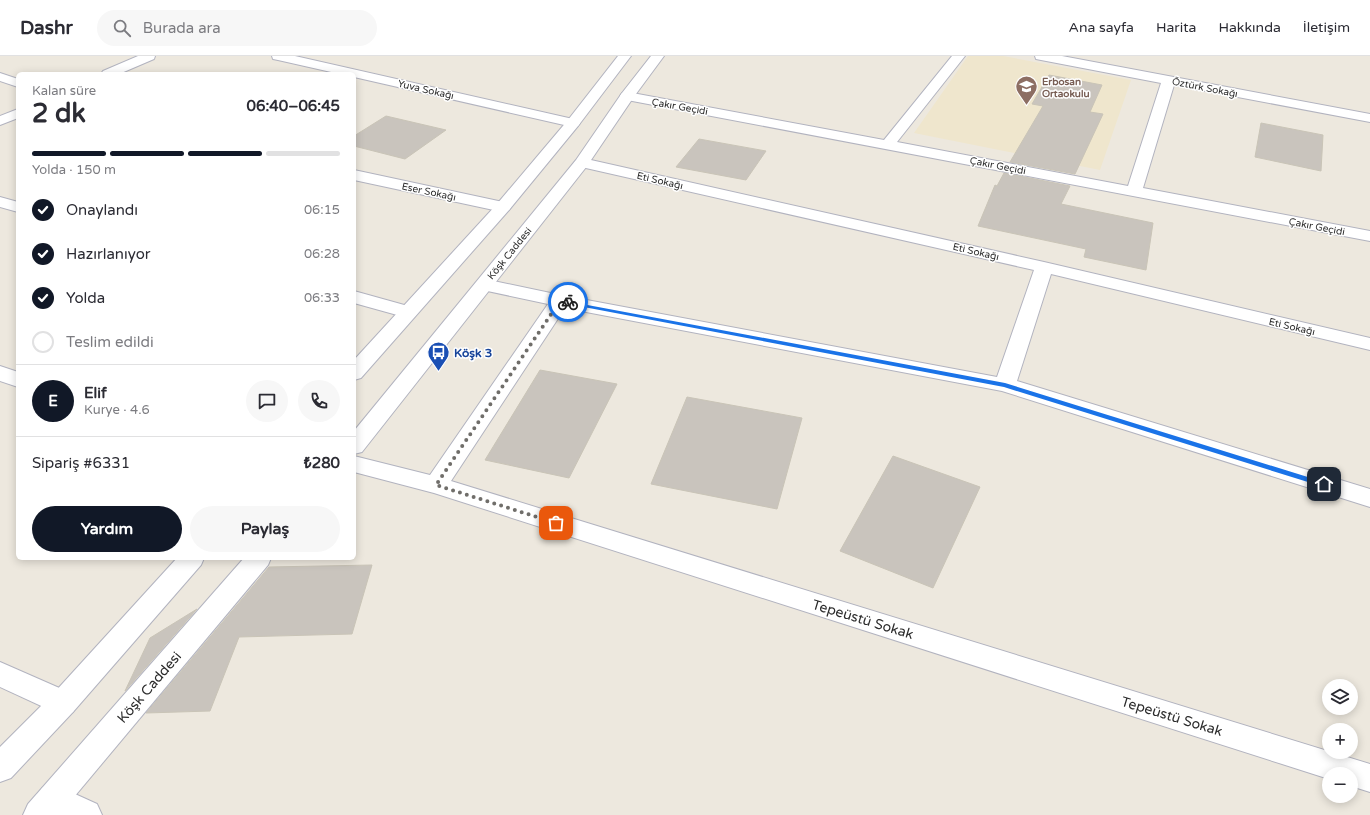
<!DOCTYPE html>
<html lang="tr">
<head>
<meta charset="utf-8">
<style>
  :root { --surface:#fff; --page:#f7f7f7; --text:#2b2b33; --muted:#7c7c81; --line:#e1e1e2; --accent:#111827 }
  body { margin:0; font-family:"Varela Round",sans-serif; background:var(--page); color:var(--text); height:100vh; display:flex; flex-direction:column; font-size:15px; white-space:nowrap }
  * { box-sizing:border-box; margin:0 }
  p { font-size:13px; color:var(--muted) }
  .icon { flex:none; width:22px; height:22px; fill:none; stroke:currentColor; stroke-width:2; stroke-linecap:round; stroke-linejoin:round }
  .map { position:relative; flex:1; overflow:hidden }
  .drawer { position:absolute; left:16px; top:16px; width:340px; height:488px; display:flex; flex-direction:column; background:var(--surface); border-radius:6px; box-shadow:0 2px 10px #0003 }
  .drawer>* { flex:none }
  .controls { position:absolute; left:1322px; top:623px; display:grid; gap:8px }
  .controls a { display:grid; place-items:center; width:36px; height:36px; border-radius:50%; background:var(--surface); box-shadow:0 2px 10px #0003; font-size:20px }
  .pin { position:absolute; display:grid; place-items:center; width:34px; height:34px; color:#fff; margin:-17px; border-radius:8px; box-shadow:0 2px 6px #0006 }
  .courier { position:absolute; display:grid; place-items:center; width:40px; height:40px; margin:-20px; border:3px solid #1a73e8; border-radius:50%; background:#fff; color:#222; box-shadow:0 1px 5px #0007 }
  .headline em { font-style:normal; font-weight:800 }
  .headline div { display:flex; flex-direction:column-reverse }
  .headline { display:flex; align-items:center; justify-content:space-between; height:68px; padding:0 16px }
  h1 { font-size:26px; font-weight:800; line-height:30px }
  .bar { display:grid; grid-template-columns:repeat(4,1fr); gap:6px 4px; align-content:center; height:48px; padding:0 16px }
  .bar i { height:5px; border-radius:3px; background:var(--line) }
  .bar .on { background:var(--accent) }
  .bar p { grid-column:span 4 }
  .line { display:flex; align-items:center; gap:10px; padding:0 16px; border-top:1px solid var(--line) }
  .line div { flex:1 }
  .round { display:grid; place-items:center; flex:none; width:42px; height:42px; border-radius:21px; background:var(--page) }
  ol { padding:0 16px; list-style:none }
  li { display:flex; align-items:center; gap:12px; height:44px }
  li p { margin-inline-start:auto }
  li .icon { padding:4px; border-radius:50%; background:var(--accent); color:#fff; stroke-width:4 }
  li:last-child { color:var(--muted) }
  li i { width:22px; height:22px; border:2px solid var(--line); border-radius:50% }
  .action { display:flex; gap:8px; margin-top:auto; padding:8px 16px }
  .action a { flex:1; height:46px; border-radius:24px; background:var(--accent); color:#fff; font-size:16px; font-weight:800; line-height:46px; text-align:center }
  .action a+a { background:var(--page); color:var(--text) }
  header { display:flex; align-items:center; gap:24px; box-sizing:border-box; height:56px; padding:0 20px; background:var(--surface); border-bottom:1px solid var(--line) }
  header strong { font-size:19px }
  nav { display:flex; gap:22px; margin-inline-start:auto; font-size:14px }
  .search { width:280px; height:36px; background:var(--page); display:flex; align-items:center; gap:10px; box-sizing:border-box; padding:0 14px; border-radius:22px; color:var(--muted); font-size:15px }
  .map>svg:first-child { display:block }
  .education { fill:#efe6cd }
  .building { fill:#c9c4bd; stroke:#c9c4b7 }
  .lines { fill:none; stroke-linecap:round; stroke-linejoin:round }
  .street-casing { stroke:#b2b3bf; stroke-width:2 }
  .secondary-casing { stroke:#b2b3bf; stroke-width:2 }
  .street { fill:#fff; fill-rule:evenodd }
  .secondary { fill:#fff; fill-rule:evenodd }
  .route { fill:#1a73e8 }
  .done { stroke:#706e6a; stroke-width:4; stroke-dasharray:0 7.2 }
  .labels { text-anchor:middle; stroke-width:3; stroke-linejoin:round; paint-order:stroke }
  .far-education-label { font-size:10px; font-weight:bold; fill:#785e54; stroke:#fff; text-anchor:start }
  .far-street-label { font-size:10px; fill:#2c2c2c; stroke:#fff }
  .transit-label { font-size:12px; font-weight:bold; fill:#164399; stroke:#fff; text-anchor:start }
  .near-street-label { font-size:14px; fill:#2c2c2c; stroke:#fff }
</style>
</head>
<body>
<header>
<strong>Dashr</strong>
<div class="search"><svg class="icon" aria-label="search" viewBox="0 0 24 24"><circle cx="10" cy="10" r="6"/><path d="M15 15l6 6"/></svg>Burada ara</div>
<nav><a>Ana sayfa</a><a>Harita</a><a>Hakkında</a><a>İletişim</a></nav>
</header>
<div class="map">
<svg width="1370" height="759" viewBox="0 0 1370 759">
  <rect width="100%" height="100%" fill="#ede8de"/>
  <path class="education" d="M968 0H1003L1131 24 1100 114 914 77Z"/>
  <g class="building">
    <path d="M1049 19 1102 29 1090 56 1103 58 1075 118 1010 106 1043 50 1032 48Z"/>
    <path d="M386 60 446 74 405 103 354 90V80Z"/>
    <path d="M1261 67 1323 79 1321 115 1255 101Z"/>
    <path d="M699 83 766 95 746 124 676 111Z"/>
    <path d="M1004 117 1070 130 1061 148 1153 167 1146 214 1084 201 1086 193 978 170 995 129 997 130Z"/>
    <path d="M540 314 617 328 569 422 485 404Z"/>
    <path d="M687 341 802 362 777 453 651 428Z"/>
    <path d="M893 400 980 431 933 532 840 495Z"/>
    <path d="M372 509 352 578 239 581 210 655 146 657 269 511Z"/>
    <path d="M197 553 125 635 150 582Z"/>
  </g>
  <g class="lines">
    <defs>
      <g id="street">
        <path d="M138 0H155L154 3 119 18H101L103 15Z"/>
        <path d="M272 0H295L573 63 578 64 580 67 578 70 573 71 354 21V18H340L278 4 273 3Z"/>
        <path d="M952 0H965L897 86 1128 130 1161 27 1041 4 1036 3 1035 0H1062L1370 58V66L1174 29 1143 132 1370 175V185L627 44 622 43 620 40 622 37 627 36 884 84Z"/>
        <path d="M0 17 18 23V31L0 25Z"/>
        <path d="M18 53V62L0 69V60Z"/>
        <path d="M582 102 1044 206 1370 282V294L1051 218 1017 325 1370 433V451L1002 335 565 252 451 425 1370 708V736L1351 730V718H1329V723L434 437 354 416V400L430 419 548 248 478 233 475 229 478 225 484 223 560 239 997 321 1034 214 577 110 574 107 577 104Z"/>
        <path d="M354 114 503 146 509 148 511 151 509 154 503 156 354 124Z"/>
        <path d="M0 141 18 146V156L0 151Z"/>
        <path d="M354 235 415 252 418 256 415 260 408 262 354 247Z"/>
        <path d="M0 310 18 316V331L0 325Z"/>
        <path d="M0 606 73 638 77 647 73 656 63 660 0 631Z"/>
        <path d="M53 728 97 748 102 759H53L42 754 38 743 42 732Z"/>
      </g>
      <g id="secondary">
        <path d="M618 0H631L578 70 509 154 361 322 354 324V304L497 148 568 64Z"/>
        <path d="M651 0H664L633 42 587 110 362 396 354 398V375L576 104 622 37Z"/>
        <path d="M177 502H204L201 509 73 656 11 722 0 726V691L53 638Z"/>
        <path d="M244 502H271L268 509 59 759H23L28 748Z"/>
      </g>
    </defs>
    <use href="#street" class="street-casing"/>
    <use href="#secondary" class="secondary-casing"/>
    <use href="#street" class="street"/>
    <use href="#secondary" class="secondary"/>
  </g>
  <path class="route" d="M566 245 1005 327 1327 427 1328 428 1324 431 1004 331 568 248 566 247Z"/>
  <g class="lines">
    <path class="done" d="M556 467 436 429 560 245 568 246"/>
  </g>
  <defs>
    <symbol id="school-pin" viewBox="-11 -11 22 30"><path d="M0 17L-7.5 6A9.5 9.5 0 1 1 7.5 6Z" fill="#8d6e63" stroke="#fff"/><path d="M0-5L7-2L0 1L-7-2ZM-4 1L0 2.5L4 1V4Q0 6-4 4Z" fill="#fff"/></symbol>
    <symbol id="bus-pin" viewBox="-11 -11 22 30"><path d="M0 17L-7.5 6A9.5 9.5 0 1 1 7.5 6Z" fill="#1a4fb4" stroke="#fff"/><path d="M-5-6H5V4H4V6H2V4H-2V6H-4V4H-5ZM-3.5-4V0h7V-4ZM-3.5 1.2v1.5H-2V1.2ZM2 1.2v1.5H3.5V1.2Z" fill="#fff"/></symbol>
  </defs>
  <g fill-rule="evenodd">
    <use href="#school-pin" x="1014" y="18" width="25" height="34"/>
    <use href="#bus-pin" x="426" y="284" width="25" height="34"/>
  </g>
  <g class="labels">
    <g class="far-education-label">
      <text x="1042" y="29">Erbosan<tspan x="1042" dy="12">Ortaokulu</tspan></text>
    </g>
    <g class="far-street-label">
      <text transform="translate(1205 31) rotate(11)" y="4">Öztürk Sokağı</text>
      <text transform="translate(426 33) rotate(13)" y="4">Yuva Sokağı</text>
      <text transform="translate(680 50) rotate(10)" y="4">Çakır Geçidi</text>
      <text transform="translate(998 109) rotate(11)" y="4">Çakır Geçidi</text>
      <text transform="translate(660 124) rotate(13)" y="4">Eti Sokağı</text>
      <text transform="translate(429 135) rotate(12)" y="4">Eser Sokağı</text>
      <text transform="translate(1317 170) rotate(11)" y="4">Çakır Geçidi</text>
      <text transform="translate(976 195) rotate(13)" y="4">Eti Sokağı</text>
      <text transform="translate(509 197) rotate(-51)" y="4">Köşk Caddesi</text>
      <text transform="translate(1292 270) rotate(13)" y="4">Eti Sokağı</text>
    </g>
    <g class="transit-label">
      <text x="454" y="301">Köşk 3</text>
    </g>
    <g class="near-street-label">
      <text transform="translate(863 563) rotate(17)" y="5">Tepeüstü Sokak</text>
      <text transform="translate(149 631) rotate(-49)" y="5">Köşk Caddesi</text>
      <text transform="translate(1172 660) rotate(17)" y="5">Tepeüstü Sokak</text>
    </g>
  </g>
</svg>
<div class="controls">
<a><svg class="icon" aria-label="layers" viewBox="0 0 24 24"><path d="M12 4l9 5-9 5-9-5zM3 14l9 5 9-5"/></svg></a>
<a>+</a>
<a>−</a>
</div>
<div class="pin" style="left:556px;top:467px;background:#ea580c"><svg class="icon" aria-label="bag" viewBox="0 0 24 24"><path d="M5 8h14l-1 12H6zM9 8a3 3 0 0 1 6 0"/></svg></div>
<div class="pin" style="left:1324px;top:428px;background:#1f2937"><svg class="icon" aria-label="home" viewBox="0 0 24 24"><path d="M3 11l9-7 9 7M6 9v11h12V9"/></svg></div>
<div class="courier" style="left:568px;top:246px"><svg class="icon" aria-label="bike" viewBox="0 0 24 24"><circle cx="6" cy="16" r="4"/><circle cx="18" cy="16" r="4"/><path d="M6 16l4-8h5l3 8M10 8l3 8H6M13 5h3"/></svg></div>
<section class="drawer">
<div class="headline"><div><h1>2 dk</h1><p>Kalan süre</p></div><em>06:40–06:45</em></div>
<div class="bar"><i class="on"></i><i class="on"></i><i class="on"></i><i></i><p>Yolda · 150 m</p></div>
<ol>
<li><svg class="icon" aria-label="check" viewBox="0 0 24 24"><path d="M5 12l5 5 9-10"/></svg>Onaylandı<p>06:15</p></li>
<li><svg class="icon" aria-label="check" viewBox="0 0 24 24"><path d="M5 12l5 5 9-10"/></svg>Hazırlanıyor<p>06:28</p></li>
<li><svg class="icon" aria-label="check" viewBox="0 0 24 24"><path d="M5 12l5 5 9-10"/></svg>Yolda<p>06:33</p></li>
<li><i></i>Teslim edildi</li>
</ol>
<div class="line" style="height:72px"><b class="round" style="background:var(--accent);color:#fff">E</b><div><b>Elif</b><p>Kurye · 4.6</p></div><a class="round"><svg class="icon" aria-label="chat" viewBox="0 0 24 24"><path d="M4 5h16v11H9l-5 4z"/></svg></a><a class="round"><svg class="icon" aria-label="phone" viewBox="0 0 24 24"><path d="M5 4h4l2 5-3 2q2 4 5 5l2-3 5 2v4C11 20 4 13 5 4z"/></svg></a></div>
<div class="line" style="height:52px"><div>Sipariş #6331</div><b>₺280</b></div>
<div class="action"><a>Yardım</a><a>Paylaş</a></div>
</section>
</div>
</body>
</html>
